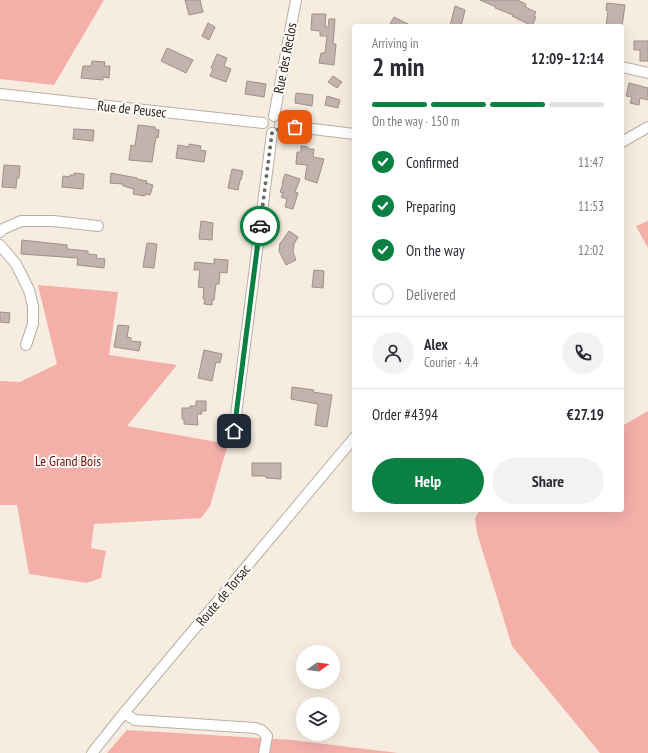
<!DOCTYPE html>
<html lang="en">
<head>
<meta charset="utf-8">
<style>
  :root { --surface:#fff; --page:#f2f2f3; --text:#2b2b33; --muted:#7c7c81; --line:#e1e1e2; --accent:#0b8043 }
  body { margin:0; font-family:"PT Sans Narrow",sans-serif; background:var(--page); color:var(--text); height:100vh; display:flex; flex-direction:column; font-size:15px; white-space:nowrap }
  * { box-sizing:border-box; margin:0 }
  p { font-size:13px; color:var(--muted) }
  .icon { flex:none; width:22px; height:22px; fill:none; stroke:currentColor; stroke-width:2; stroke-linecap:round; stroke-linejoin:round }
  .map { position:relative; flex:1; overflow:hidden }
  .side { position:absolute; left:352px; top:24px; width:272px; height:488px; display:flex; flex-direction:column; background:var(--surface); border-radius:4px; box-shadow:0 4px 16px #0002 }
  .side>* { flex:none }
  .needle { width:26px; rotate:75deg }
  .tools { position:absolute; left:296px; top:645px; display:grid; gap:8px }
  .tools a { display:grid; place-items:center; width:44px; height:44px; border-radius:50%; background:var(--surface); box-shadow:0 4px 16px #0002; font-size:20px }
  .pin { position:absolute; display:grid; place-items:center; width:34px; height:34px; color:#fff; margin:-17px; border-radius:8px; box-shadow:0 2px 6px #0006 }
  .courier { position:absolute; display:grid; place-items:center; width:40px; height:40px; margin:-20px; border:3px solid #0b8043; border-radius:50%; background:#fff; color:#222; box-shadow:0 1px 5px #0007 }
  .overview em { font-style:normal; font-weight:700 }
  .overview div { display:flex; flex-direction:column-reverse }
  .overview { display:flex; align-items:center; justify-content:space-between; height:68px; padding:0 20px }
  h1 { font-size:26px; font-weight:700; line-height:30px }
  .bar { display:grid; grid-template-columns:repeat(4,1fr); gap:6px 4px; align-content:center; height:48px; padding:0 20px }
  .bar i { height:5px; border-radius:3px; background:var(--line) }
  .bar .active { background:var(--accent) }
  .bar p { grid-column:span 4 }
  .line { display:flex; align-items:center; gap:10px; padding:0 20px; border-top:1px solid var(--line) }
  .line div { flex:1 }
  .round { display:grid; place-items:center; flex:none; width:42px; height:42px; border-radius:21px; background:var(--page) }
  ol { padding:0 20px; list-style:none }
  li { display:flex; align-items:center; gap:12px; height:44px }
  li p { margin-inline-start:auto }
  li .icon { padding:4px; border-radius:50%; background:var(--accent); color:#fff; stroke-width:4 }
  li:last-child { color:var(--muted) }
  li i { width:22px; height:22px; border:2px solid var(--line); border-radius:50% }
  .primary-button { display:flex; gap:8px; margin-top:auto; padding:8px 20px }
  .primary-button a { flex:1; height:46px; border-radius:24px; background:var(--accent); color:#fff; font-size:16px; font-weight:700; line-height:46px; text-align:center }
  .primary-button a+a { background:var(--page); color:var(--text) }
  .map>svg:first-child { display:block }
  .green { fill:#f4afa9 }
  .building { fill:#c2b4ac; stroke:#9e9089 }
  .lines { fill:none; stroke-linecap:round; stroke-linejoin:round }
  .minor-casing { stroke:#b8afa3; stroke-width:12 }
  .minor { stroke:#fff; stroke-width:10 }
  .done { stroke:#706b63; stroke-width:4; stroke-dasharray:0 7.2 }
  .route { stroke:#0b8043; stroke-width:5 }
  .labels { text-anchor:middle; stroke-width:4; stroke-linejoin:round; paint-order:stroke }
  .street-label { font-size:14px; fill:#282520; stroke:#fefaf5 }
  .park-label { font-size:14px; fill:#6e0e13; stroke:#fefaf5 }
</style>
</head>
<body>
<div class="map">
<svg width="648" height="753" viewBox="0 0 648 753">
  <rect width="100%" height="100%" fill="#f6ece0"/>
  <g class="green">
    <path d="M0 0H104L54 85 0 79Z"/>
    <path d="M648 221V248L636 226Z"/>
    <path d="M38 285 118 292 109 355 177 365 127 426 228 444 210 506 201 518 94 524 91 548 106 551 101 578 87 583 29 574 17 505H0V381L20 382 57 364Z"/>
    <path d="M648 411V753H600L512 646 477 533 475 518 480 510H622V426Z"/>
    <path d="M127 730 292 740 398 753H107Z"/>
  </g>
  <g class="building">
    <path d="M185 0H200L203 12 189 15Z"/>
    <path d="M480 0H517L526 4 525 7 536 12 534 16 536 17 532 26 512 16 513 15 495 8 496 7Z"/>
    <path d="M607 3 625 5 622 26H606L608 11 606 10Z"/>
    <path d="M455 6 465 10 461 26H450Z"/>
    <path d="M312 14H326L325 27H328L329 19H335L333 44H336L334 65 319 63 321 53H325L327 36H320V31L311 30Z"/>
    <path d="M394 17 412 26H389Z"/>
    <path d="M208 23 215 27 209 40 202 36Z"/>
    <path d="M634 41H648V61H640V50H634Z"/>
    <path d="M167 48 193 60 186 73 161 61Z"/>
    <path d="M217 54 227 58 224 66 231 69 226 82 210 76 213 69 211 68Z"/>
    <path d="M92 61 105 62 104 66H110L109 78 103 77V80L81 78 83 66H91Z"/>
    <path d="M333 76 342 82 337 88 328 82Z"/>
    <path d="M247 81 266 84 264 97 245 94Z"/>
    <path d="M629 83 648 88V100L640 98 639 105 630 103 632 97 626 96Z"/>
    <path d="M296 93 313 95 312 106 295 103Z"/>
    <path d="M327 96 340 100 338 108 325 105Z"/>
    <path d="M138 125 155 127V129L159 130 158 138 156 137 152 162 129 160 131 145 135 146Z"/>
    <path d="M74 129 94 130 93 141 73 139Z"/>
    <path d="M189 144 201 146 200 150 206 151 204 162 176 158 178 145 189 147Z"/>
    <path d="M301 146 308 147V149H314L313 157 324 159 317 183 305 179 307 165 296 164 297 152H301Z"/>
    <path d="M4 165 20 166 19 178H17L16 188 2 187Z"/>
    <path d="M232 169 243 171 241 180H240L238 190 228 188Z"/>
    <path d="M74 173 84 174 83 189 62 187 63 176 70 177V175H74Z"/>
    <path d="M111 173 137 178V179L147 181 146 183 153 185 150 195 145 194V196L133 194 134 189 123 186V184L110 183Z"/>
    <path d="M285 174 300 179 295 192 298 193 293 209 285 207 287 199 281 197 283 193 280 192 283 184 282 183Z"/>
    <path d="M201 221 213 223 212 240 199 239Z"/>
    <path d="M289 231 298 237 294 244 293 252 296 260 286 265 279 251 280 243 282 241Z"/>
    <path d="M22 240 67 245V249L88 251V254L97 255 96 258 105 259 104 268 77 265 78 258 21 254Z"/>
    <path d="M147 243 157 244 154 268 143 267Z"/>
    <path d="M214 259 228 260 227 273 220 272 219 284H216L214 300H212V305L204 304 205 299H203L204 288 198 287 200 270H194L195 262 214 264Z"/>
    <path d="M314 270 324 271 323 288 312 287Z"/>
    <path d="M0 312 10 313 9 323 0 322Z"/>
    <path d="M118 325 129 326 127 337 131 338V341L141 342 139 351 114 347Z"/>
    <path d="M204 350 222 354 220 363 216 362 212 381 198 378Z"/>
    <path d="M292 387 314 390 313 392 332 395 327 427 315 425 318 404 291 399Z"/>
    <path d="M196 401H206V411H201L202 414H197L198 425 184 424V419H182V408H190V406H196Z"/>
    <path d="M239 435 248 436 247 445 237 446Z"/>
    <path d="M252 463H281V479L266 478V476H252Z"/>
  </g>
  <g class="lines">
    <defs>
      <g id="minor">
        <path d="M622 67 648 73"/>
        <path d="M0 94 263 123"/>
        <path d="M274 116 296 0"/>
        <path d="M280 125 354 134"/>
        <path d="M622 142 648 127"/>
        <path d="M0 232 3 229 21 221H53L98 226"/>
        <path d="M0 245 16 264 29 290 33 306V324L26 345"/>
        <path d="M234 431 272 133"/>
        <path d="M124 713 135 720 255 728 261 730 267 736 264 753"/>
        <path d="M92 753 124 713 354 438"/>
      </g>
    </defs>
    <use href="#minor" class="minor-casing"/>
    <use href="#minor" class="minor"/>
  </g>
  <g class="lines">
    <path class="done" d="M260 226 272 133C277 132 279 130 280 125L295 127"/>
    <path class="route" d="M234 431 260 226"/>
  </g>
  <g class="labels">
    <g class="street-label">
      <text transform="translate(285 58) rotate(-79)" y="5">Rue des Reclos</text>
      <text transform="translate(132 109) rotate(6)" y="5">Rue de Peusec</text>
      <text transform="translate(223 595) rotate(-50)" y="5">Route de Torsac</text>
    </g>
    <g class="park-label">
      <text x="68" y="466">Le Grand Bois</text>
    </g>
  </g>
</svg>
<div class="tools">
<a><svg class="needle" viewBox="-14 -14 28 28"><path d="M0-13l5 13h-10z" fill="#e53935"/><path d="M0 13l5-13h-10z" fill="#7c7c81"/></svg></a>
<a><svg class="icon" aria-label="layers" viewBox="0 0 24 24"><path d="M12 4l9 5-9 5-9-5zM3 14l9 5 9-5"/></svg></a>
</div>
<div class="pin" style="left:295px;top:127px;background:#ea580c"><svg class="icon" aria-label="bag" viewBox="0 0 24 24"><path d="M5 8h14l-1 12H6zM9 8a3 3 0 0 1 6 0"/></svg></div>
<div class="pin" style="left:234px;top:431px;background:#1f2937"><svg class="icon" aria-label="home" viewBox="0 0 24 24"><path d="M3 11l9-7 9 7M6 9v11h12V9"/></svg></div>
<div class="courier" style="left:260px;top:226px"><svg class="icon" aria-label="car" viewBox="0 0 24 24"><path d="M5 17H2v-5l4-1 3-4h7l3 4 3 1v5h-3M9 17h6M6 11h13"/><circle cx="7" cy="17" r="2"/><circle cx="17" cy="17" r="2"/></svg></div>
<section class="side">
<div class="overview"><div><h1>2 min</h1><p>Arriving in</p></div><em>12:09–12:14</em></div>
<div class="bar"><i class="active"></i><i class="active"></i><i class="active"></i><i></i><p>On the way · 150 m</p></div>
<ol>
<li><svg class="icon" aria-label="check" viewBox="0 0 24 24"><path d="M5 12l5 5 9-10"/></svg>Confirmed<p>11:47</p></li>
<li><svg class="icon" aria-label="check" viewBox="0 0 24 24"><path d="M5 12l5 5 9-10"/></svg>Preparing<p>11:53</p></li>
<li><svg class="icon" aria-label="check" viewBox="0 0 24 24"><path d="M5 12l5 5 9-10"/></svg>On the way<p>12:02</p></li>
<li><i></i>Delivered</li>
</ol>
<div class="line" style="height:72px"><a class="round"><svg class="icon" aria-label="person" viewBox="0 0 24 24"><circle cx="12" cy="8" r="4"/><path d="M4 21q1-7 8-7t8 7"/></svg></a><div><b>Alex</b><p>Courier · 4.4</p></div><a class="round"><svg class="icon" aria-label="phone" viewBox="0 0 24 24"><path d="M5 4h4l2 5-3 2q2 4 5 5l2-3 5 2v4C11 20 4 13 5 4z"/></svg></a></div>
<div class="line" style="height:52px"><div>Order #4394</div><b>€27.19</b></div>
<div class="primary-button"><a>Help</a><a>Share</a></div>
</section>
</div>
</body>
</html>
